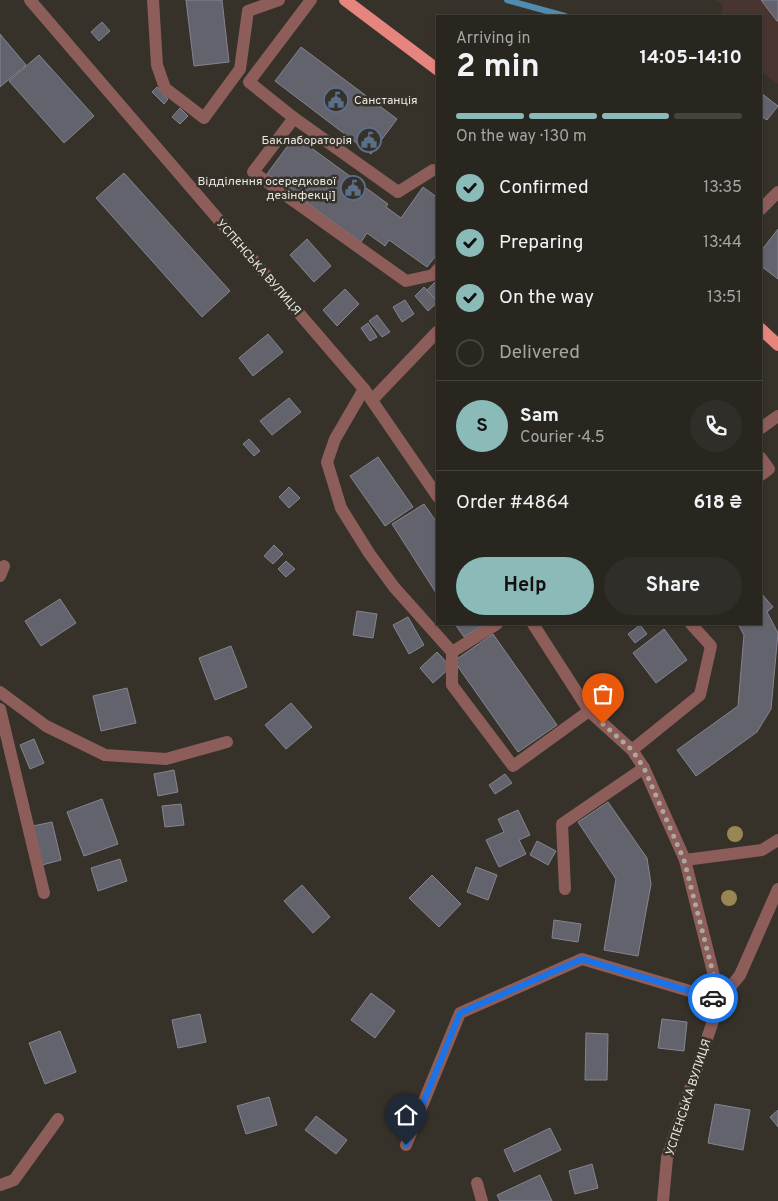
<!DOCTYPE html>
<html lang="en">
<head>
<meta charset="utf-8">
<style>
  :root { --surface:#28261f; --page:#302e28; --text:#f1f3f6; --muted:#a5a5a4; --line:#44433d; --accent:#8bbbb9 }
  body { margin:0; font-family:Overpass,sans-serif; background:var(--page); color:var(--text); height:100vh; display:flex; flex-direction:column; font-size:19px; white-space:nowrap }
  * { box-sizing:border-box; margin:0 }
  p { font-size:16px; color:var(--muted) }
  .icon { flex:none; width:28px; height:28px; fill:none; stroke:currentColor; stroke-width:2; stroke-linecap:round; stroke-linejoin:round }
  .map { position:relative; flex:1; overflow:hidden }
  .sheet { position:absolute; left:436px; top:15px; width:326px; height:610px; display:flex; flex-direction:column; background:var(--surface); border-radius:0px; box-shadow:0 1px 4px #0004,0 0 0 1px var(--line) }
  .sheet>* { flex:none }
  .pin { position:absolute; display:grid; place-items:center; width:42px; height:42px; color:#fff; margin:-51px -21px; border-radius:50% 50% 50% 0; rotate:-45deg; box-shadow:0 0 5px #0007 }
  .pin .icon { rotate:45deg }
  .courier { position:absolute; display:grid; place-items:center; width:50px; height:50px; margin:-25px; border:4px solid #1a73e8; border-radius:50%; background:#fff; color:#222; box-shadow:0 1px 6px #0007 }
  .summary em { font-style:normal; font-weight:700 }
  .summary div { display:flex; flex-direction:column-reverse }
  .summary { display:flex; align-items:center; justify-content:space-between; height:85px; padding:0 20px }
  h1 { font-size:32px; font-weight:700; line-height:38px }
  .bar { display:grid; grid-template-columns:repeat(4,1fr); gap:8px 5px; align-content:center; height:60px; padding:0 20px }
  .bar i { height:6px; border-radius:4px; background:var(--line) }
  .bar .on { background:var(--accent) }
  .bar p { grid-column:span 4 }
  .line { display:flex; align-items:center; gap:12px; padding:0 20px; border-top:1px solid var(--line) }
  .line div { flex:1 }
  .round { display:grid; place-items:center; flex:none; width:52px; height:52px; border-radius:26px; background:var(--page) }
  ol { padding:0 20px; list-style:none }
  li { display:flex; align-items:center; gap:15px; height:55px }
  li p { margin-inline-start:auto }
  li .icon { padding:5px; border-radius:50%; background:var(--accent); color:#111; stroke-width:4 }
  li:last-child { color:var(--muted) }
  li i { width:28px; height:28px; border:2px solid var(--line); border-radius:50% }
  .cta { display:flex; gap:10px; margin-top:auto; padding:10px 20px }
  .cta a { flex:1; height:58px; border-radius:30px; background:var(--accent); color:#111; font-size:20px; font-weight:700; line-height:58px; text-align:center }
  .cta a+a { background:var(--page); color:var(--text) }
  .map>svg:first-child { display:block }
  .industrial { fill:#48352f }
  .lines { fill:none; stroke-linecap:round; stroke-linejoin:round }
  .stream { stroke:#528bb0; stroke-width:6 }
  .building { fill:#63636e; stroke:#858591 }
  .minor { stroke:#8d5d59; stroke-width:12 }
  .major { stroke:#e6847e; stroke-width:12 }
  .tree { fill:#998753 }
  .done { stroke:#aaa8a1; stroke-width:5; stroke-dasharray:0 9 }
  .route { stroke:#1a73e8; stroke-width:6 }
  .labels { text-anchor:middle; stroke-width:5; stroke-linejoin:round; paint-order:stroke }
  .poi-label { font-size:12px; fill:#e9e7e1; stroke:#363229; text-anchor:end }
  .street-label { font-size:12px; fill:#e9e7e1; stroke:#363229 }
</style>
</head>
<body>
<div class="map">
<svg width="778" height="1201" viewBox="0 0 778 1201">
  <rect width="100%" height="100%" fill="#363229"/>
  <path class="industrial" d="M715 0H778V84L761 71V16H721L723 5Z"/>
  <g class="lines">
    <path class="stream" d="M507 0 565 16"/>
  </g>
  <g class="building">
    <path d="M186 0H222L229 62 194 66Z"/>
    <path d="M761 0H778V21H777Z"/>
    <path d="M102 22 110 31 99 41 91 32Z"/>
    <path d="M0 34 26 65 0 87Z"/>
    <path d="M301 47 397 119 371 154 275 81Z"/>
    <path d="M39 55 94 116 64 143 9 81Z"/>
    <path d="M157 87 168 99 164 104 152 92Z"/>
    <path d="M761 93 778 106 767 120 761 116Z"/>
    <path d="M180 108 188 116 180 124 172 117Z"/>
    <path d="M295 136 388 204 386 207 401 218 423 187 438 198V253L427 267 389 240 385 246 367 233 361 242 267 174Z"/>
    <path d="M124 173 230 291 202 317 96 198Z"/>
    <path d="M778 229V279L761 266V251Z"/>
    <path d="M307 239 331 266 314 282 290 255Z"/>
    <path d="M436 281 438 282V302L426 291Z"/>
    <path d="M424 287 438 302 428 311 415 296Z"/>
    <path d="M345 289 359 304 337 326 323 310Z"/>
    <path d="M405 300 414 314 402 322 393 307Z"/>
    <path d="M377 315 390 332 382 337 369 321Z"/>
    <path d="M368 323 377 337 370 341 361 328Z"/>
    <path d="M268 334 283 352 253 376 239 358Z"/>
    <path d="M289 398 301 412 272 435 260 421Z"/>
    <path d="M249 439 260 451 254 456 243 444Z"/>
    <path d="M378 457 413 507 385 526 350 476Z"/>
    <path d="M289 487 300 498 289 508 279 497Z"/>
    <path d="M424 504 438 524V596L392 524Z"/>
    <path d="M274 545 283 554 273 564 264 556Z"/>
    <path d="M286 561 295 569 286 577 278 569Z"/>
    <path d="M761 593 773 607 767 612 778 633 771 709 757 732 696 776 677 750 738 706 744 635 738 624H761Z"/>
    <path d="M60 599 76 623 41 646 25 621Z"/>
    <path d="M357 611 377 614 373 638 353 635Z"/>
    <path d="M408 617 424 645 409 654 393 625Z"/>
    <path d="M455 624H485L464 637Z"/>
    <path d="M640 625 647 634 635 643 628 634Z"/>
    <path d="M664 629 687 660 656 683 633 653Z"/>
    <path d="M493 634 557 725 518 752 454 661Z"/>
    <path d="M231 646 247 687 215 700 199 658Z"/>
    <path d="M437 652 451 667 433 683 420 668Z"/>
    <path d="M127 688 136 723 101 731 93 696Z"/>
    <path d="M291 703 312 727 286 749 265 725Z"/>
    <path d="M34 739 44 763 30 769 20 745Z"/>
    <path d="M174 770 178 792 158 796 154 774Z"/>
    <path d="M505 774 512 783 495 794 489 785Z"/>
    <path d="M102 799 118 844 84 856 67 812Z"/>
    <path d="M608 802 647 858 651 884 638 956 604 950 616 879 578 822Z"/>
    <path d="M181 804 184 825 165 827 162 806Z"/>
    <path d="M518 810 530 835 519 840 526 854 499 867 486 840 504 832 498 819Z"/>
    <path d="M52 822 61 860 42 865 33 826Z"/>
    <path d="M537 841 556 851 548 865 530 855Z"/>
    <path d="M120 859 127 881 98 891 91 868Z"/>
    <path d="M476 867 497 875 488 900 467 892Z"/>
    <path d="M432 875 461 904 439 927 409 898Z"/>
    <path d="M302 885 330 917 313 933 284 901Z"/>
    <path d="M554 920 581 924 578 942 552 938Z"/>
    <path d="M371 993 395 1011 375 1038 351 1020Z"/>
    <path d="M200 1014 206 1042 178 1048 172 1020Z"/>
    <path d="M662 1019 687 1022 684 1051 658 1048Z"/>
    <path d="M60 1031 76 1072 45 1084 29 1043Z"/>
    <path d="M586 1033 608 1034 607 1080H585Z"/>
    <path d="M269 1097 277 1125 246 1134 237 1106Z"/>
    <path d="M715 1104 750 1110 743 1150 708 1143Z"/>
    <path d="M778 1110V1127L770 1117Z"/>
    <path d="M316 1116 347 1140 336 1154 305 1130Z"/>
    <path d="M550 1128 561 1150 514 1172 504 1150Z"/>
    <path d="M592 1164 598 1188 575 1194 569 1171Z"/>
    <path d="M540 1175 552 1201H500L497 1195Z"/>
  </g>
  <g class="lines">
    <g class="minor">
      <path d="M30 0 364 389 438 497"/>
      <path d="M153 0 157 65 165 88 204 118 240 69 248 11 279 0"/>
      <path d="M311 0 249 82 294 118 253 172 406 281 433 275 438 269"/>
      <path d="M294 118 398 192 433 170"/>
      <path d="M761 209 778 192"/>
      <path d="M364 389 335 439 327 462 341 508 369 553 394 587 452 652 497 624"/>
      <path d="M372 400 438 331"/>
      <path d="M761 428 778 416"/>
      <path d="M761 458 769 469 761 475"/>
      <path d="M0 576 4 566"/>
      <path d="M533 624 589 711 632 750 644 768 685 860 762 850 778 840"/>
      <path d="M452 652V685L513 766 589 711"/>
      <path d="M0 692 46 726 105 755 166 759 227 742"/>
      <path d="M0 709 44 893"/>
      <path d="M632 750 700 695 711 646 691 624"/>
      <path d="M685 860 720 1000"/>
      <path d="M565 889 562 824 644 768"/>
      <path d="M406 1145 460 1013 582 959 720 1000"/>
      <path d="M477 1183 482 1201"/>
      <path d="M0 1185 14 1180 58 1119"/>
      <path d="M663 1201 667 1158 720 1000 740 975 778 889"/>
    </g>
    <g class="major">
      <path d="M345 0 438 70"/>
      <path d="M761 329 778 345"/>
    </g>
  </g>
  <g class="tree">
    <circle cx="735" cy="834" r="8"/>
    <circle cx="729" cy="898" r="8"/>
  </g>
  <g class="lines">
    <path class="done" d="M603 724 632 750 644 768 684 860 720 1000 713 998"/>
    <path class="route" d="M406 1145 460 1013 582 959 713 998"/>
  </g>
  <defs>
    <symbol id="civic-ring" viewBox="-11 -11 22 22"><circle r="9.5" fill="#363229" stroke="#5c6f8a" stroke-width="1.5"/><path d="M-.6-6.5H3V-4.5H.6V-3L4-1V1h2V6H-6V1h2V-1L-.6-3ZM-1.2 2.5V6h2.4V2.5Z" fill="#5c6f8a"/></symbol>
  </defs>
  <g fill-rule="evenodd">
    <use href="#civic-ring" x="322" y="86" width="28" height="28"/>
    <use href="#civic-ring" x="355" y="126" width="28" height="28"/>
    <use href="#civic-ring" x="339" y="174" width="28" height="28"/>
  </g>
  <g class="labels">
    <g class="poi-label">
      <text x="354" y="104" text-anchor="start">Санстанція</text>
      <text x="352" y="144">Баклабораторія</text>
      <text x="336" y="185">Відділення осередкової<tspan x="336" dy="14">дезінфекці]</tspan></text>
    </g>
    <g class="street-label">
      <text transform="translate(259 267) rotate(49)" y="4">УСПЕНСЬКА ВУЛИЦЯ</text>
      <text transform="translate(688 1097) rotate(-72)" y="4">УСПЕНСЬКА ВУЛИЦЯ</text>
    </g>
  </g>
</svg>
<div class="pin" style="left:603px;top:724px;background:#ea580c"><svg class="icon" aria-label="bag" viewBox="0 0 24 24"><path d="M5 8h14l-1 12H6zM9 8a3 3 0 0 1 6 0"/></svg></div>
<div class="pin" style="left:406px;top:1145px;background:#1f2937"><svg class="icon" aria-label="home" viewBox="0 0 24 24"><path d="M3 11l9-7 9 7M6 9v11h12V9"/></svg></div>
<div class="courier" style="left:713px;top:998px"><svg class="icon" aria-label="car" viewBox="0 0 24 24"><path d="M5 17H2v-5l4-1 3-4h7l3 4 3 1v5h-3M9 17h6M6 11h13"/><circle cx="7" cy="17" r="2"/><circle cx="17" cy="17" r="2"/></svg></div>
<section class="sheet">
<div class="summary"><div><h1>2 min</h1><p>Arriving in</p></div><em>14:05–14:10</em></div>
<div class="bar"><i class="on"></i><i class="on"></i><i class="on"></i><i></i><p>On the way · 130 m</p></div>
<ol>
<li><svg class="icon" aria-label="check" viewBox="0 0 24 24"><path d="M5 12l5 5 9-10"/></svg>Confirmed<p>13:35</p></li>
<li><svg class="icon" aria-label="check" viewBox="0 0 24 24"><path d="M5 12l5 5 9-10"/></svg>Preparing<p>13:44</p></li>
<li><svg class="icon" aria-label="check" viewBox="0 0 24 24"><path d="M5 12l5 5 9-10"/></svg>On the way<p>13:51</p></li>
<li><i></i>Delivered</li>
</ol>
<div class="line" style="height:90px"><b class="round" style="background:var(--accent);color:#111">S</b><div><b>Sam</b><p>Courier · 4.5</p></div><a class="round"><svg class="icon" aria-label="phone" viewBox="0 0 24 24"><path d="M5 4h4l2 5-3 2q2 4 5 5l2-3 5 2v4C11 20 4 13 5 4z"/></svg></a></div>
<div class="line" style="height:65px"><div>Order #4864</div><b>618 ₴</b></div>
<div class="cta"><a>Help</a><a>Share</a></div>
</section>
</div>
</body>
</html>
